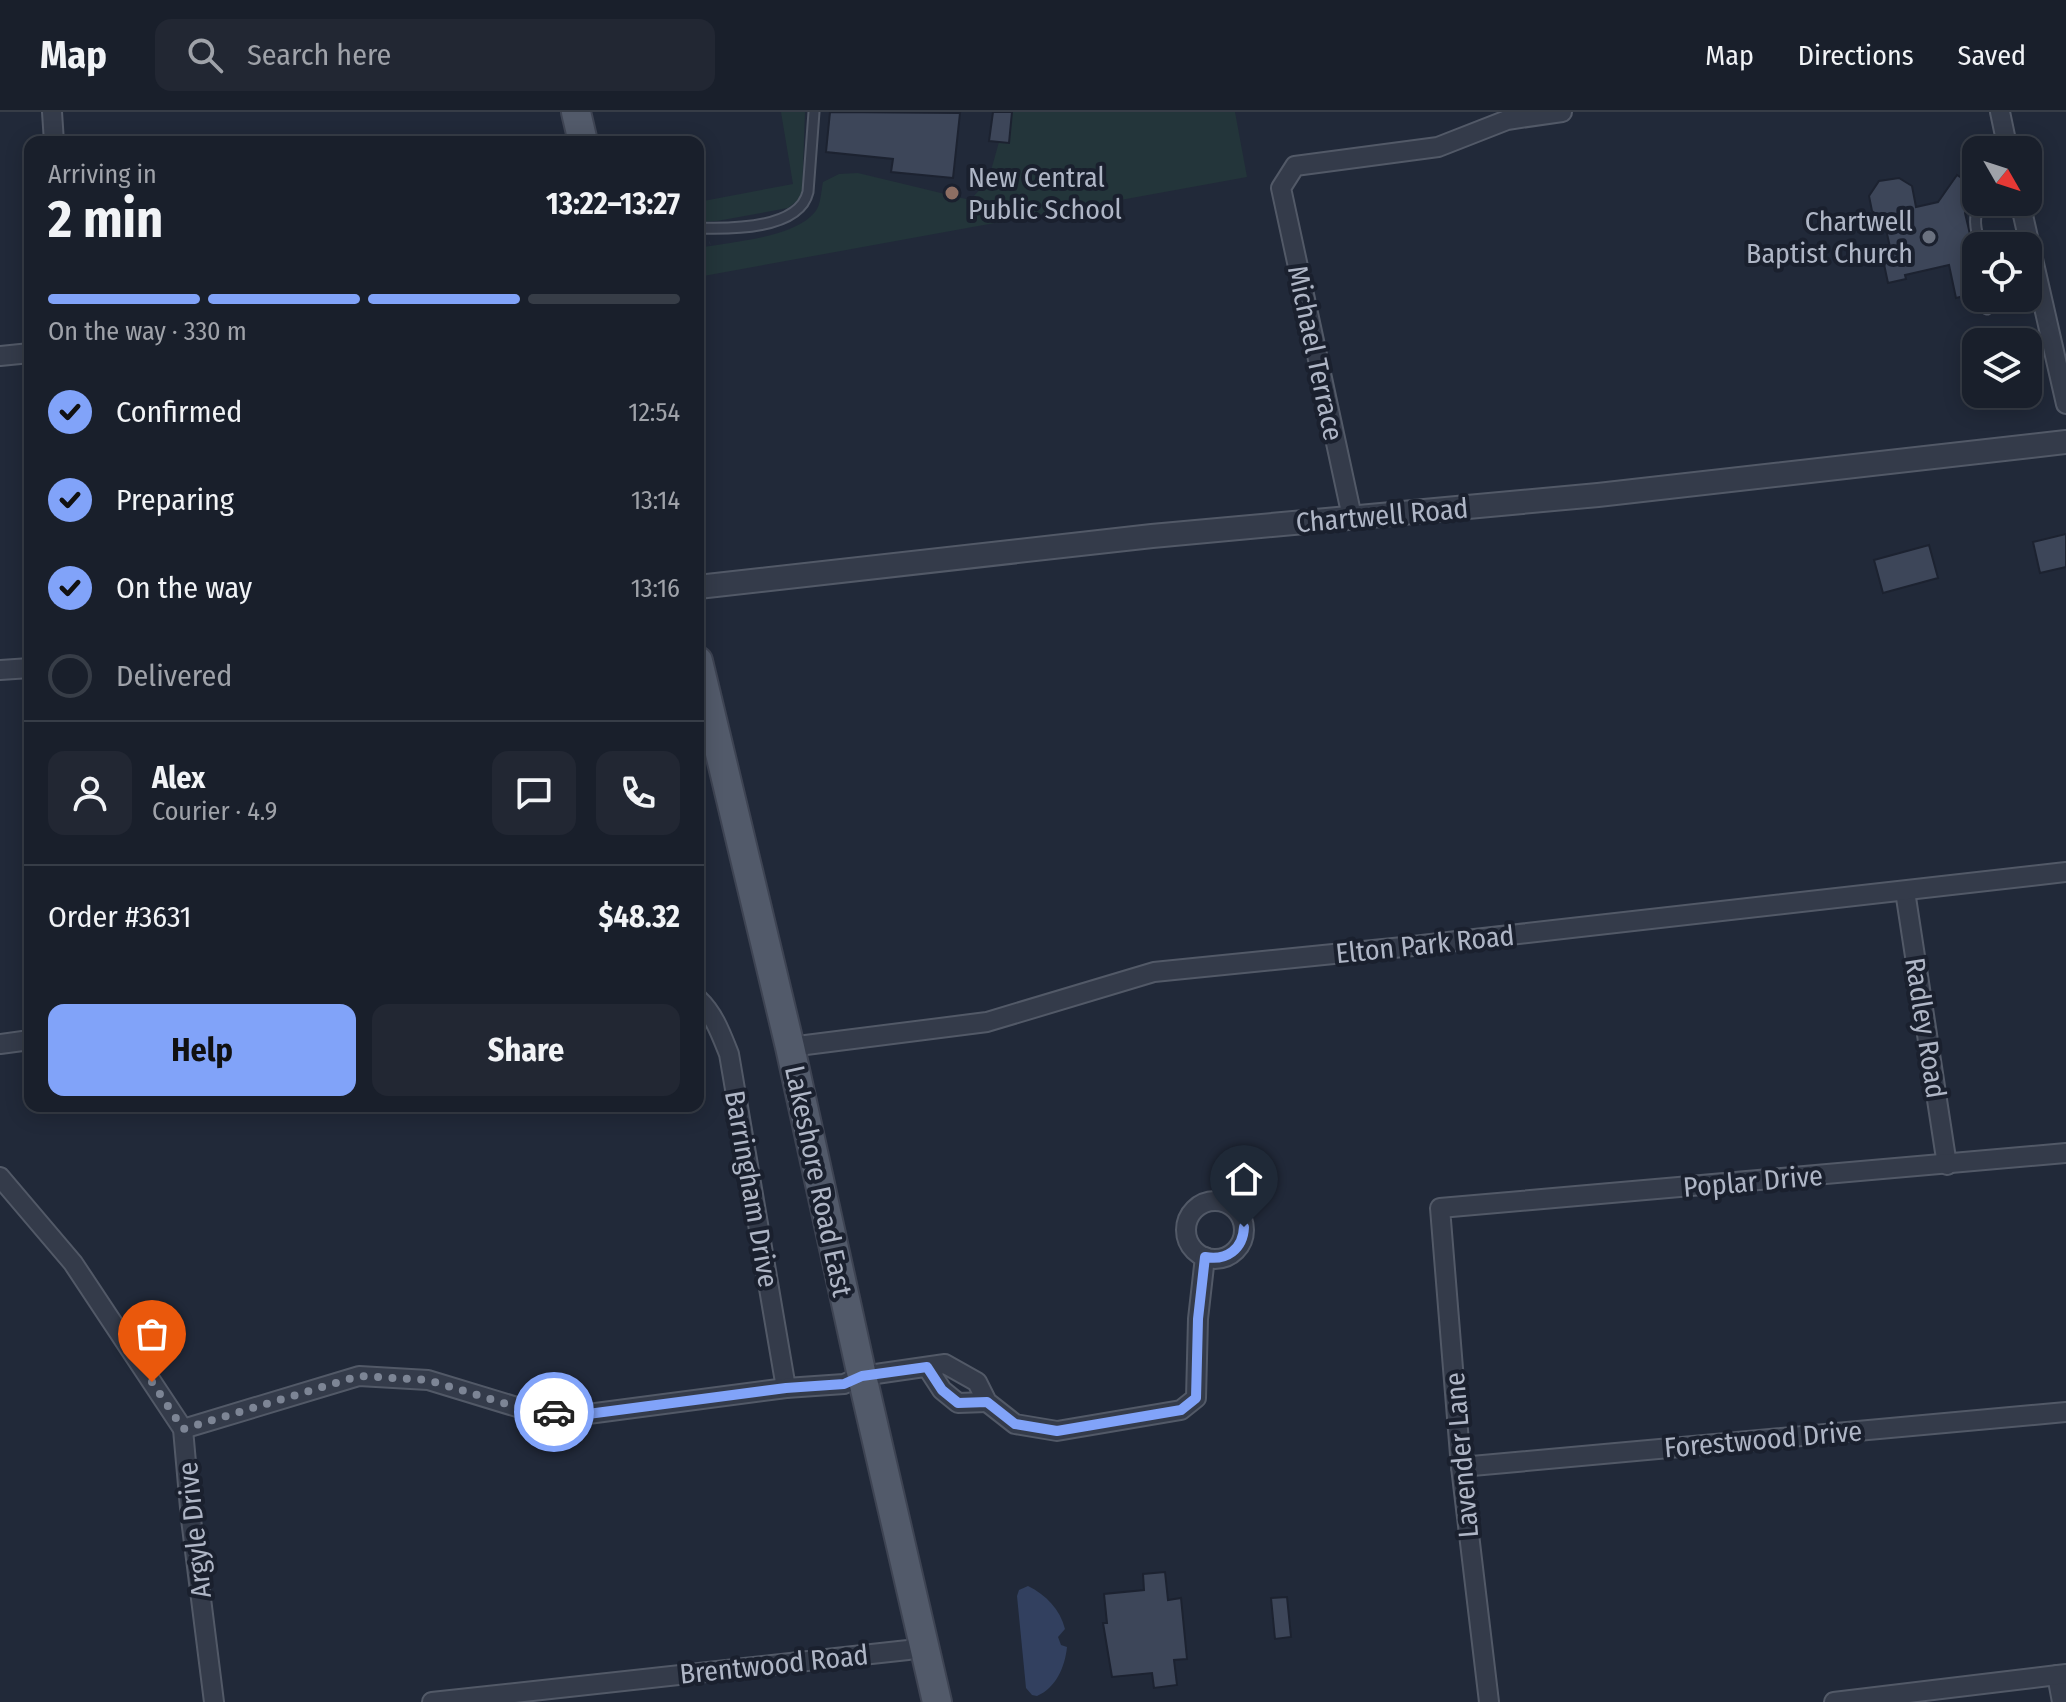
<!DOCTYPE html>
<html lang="en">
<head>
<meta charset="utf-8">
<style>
  :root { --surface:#191f2b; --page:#222733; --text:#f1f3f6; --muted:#9fa2a9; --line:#373d47; --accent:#81a3f9 }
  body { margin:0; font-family:"Fira Sans Condensed",sans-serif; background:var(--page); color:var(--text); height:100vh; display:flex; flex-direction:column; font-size:30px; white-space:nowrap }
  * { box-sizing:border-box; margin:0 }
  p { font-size:26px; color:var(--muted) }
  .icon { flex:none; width:44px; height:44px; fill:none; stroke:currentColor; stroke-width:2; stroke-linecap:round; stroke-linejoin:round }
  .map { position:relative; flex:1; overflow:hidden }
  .drawer { position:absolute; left:24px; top:24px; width:680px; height:976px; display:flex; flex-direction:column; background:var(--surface); border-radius:16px; box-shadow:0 4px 20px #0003,0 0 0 2px var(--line) }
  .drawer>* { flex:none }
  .needle { width:52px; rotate:129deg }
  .buttons { position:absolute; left:1962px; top:24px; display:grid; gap:16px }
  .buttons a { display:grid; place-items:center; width:80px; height:80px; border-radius:16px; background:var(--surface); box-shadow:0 4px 20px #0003,0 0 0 2px var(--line); font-size:40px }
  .pin { position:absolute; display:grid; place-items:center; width:68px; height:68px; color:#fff; margin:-82px -34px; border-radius:50% 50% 50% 0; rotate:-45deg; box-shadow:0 0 8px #0007 }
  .pin .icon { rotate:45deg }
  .courier { position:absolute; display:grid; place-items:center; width:80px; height:80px; margin:-40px; border:6px solid #81a3f9; border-radius:50%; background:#fff; color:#222; box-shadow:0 2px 10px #0007 }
  .headline em { font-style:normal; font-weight:700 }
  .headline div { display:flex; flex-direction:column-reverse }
  .headline { display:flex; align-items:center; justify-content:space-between; height:136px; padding:0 24px }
  h1 { font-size:52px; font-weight:700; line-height:60px }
  .bar { display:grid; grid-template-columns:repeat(4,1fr); gap:12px 8px; align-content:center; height:96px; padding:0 24px }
  .bar i { height:10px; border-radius:6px; background:var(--line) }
  .bar .on { background:var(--accent) }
  .bar p { grid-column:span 4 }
  .line { display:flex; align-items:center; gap:20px; padding:0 24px; border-top:2px solid var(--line) }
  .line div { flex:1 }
  .round { display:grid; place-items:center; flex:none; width:84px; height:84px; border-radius:16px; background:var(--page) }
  ol { padding:0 24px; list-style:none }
  li { display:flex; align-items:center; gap:24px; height:88px }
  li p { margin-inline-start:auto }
  li .icon { padding:8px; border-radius:50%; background:var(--accent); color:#111; stroke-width:4 }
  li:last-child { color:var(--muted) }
  li i { width:44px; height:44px; border:4px solid var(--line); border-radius:50% }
  .primary-button { display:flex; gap:16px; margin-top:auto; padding:16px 24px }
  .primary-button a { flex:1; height:92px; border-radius:16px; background:var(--accent); color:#111; font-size:32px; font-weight:700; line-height:92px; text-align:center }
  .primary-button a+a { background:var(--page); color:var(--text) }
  header { display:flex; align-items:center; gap:48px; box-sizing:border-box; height:112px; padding:0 40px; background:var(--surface); border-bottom:2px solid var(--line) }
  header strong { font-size:38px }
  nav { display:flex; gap:44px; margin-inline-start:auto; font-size:28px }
  .search { width:560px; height:72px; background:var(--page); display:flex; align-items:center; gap:20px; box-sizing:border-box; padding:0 28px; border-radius:16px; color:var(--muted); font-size:30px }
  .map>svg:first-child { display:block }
  .green { fill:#23353a }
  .water { fill:#32405f }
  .building { fill:#3d4659; stroke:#1c2230; stroke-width:2 }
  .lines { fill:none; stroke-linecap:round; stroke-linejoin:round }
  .service-casing { stroke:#525967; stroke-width:13 }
  .minor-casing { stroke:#525967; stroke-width:22 }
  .tertiary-casing { stroke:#525967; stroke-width:26 }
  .primary-casing { stroke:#3e4453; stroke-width:32 }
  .path { stroke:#405258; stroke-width:3; stroke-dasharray:6 6; stroke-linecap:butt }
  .service { stroke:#343b4a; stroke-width:9 }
  .minor { stroke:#343b4a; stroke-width:18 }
  .tertiary { stroke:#343b4a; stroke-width:22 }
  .primary { stroke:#525a6a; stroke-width:28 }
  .done { stroke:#7d8595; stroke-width:8; stroke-dasharray:0 14.4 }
  .route { stroke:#81a3f9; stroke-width:10 }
  .education-dot { fill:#8d6e63; stroke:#1a202e; stroke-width:3 }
  .worship-dot { fill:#6b7280; stroke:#1a202e; stroke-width:3 }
  .labels { text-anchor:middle; stroke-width:8; stroke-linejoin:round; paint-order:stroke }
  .poi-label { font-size:28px; fill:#afb6c6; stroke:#1a202e; text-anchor:start }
  .street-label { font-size:28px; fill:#afb6c6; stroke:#1a202e }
</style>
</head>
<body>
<header>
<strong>Map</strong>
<div class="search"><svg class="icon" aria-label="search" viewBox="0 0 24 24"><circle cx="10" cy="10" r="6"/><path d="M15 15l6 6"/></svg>Search here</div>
<nav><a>Map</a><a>Directions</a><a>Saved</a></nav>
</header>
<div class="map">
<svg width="2066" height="1590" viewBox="0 0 2066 1590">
  <rect width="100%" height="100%" fill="#212939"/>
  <g class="green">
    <path d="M781 0H805L802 82 797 89 788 96 717 109 698 110V90L793 72Z"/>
    <path d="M1012 0H1235L1247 65 698 165V136C731 130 794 126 815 100 821 93 821 79 823 70L839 62 858 61 970 88 988 69 999 30Z"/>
  </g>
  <path class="water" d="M1028 1474C1046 1483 1060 1497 1065 1517L1058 1525 1061 1533 1067 1535C1065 1555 1056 1576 1037 1584L1032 1583 1026 1576 1017 1484 1019 1478Z"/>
  <g class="building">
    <path d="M830 0 960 1 953 66 891 60 893 47 826 40Z"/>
    <path d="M993 0H1012L1009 31 989 29Z"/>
    <path d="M1957 63 1976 75V84L1965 101 1976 148V181L1956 186 1949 153 1905 163 1906 167 1888 171 1881 138 1890 135 1884 108 1872 99 1869 84 1879 69 1899 66 1912 74 1916 95 1938 90Z"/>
    <path d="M2066 422V455L2040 461 2033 430Z"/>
    <path d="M1929 433 1938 466 1883 481 1874 448Z"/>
    <path d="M1165 1460 1168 1488 1181 1486 1187 1547 1174 1548 1177 1573 1154 1576 1152 1561 1112 1565 1103 1511H1107L1104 1482 1144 1478 1143 1462Z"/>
    <path d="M1287 1485 1291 1525 1275 1527 1271 1486Z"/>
  </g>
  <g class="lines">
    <defs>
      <g id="service">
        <path d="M698 116C729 117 799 118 808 80L814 0"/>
        <path d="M1980 134C1976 117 1969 98 1989 90"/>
        <path d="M1987 197 1990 186"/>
      </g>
      <g id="minor">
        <path d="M52 0 54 30"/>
        <path d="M2000 0 2008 38"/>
        <path d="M2020 90 2066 292"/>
        <path d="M0 244 30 241"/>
        <path d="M1352 405 1281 76 1295 54 1438 35 1507 8 1562 0"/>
        <path d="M0 558 30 556"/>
        <path d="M1905 779 1947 1053"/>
        <path d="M698 887C714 902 721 922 729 942L786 1276"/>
        <path d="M0 932 30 928"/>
        <path d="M790 935 987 910 1154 860 1413 834 2066 760"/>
        <path d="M0 1065 73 1151 183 1317 191 1407 214 1590"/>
        <circle cx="1215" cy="1118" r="29"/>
        <path d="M927 1255 942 1278 958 1291 987 1290"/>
        <path d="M183 1317 359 1264 428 1268 530 1299 588 1302 786 1276 844 1272 862 1264 945 1252 977 1270 987 1290 1015 1312 1057 1319 1181 1298 1196 1286 1198 1207 1205 1145"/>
        <path d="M1461 1355 2066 1300"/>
        <path d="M2057 1563 2062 1590"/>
        <path d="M432 1590 908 1538 924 1532"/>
        <path d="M1489 1590 1461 1355 1440 1096 2066 1041"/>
        <path d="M1834 1590 2066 1562"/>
      </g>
      <path id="tertiary" d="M698 475 1152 424 1598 383 2066 330"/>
      <g id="primary">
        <path d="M576 0 583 30"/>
        <path d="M698 549 790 935 862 1264 937 1590"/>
      </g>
    </defs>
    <use href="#service" class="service-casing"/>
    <use href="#minor" class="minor-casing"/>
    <use href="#tertiary" class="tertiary-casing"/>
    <use href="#primary" class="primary-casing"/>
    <path class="path" d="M698 133 710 131"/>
    <use href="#service" class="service"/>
    <use href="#minor" class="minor"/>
    <use href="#tertiary" class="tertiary"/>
    <use href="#primary" class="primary"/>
  </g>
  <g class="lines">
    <path class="done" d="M152 1270 183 1317 359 1264 428 1268 530 1299 554 1300"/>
    <path class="route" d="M554 1300 588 1302 786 1276 844 1272 862 1264 927 1255 942 1278 958 1291 987 1290 1015 1312 1057 1319 1181 1298 1196 1286 1198 1207 1205 1145C1227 1149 1243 1137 1244 1115"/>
  </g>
  <circle class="education-dot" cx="952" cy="81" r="8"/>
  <circle class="worship-dot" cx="1929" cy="125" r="8"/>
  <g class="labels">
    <g class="poi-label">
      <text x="968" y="75">New Central<tspan x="968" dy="32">Public School</tspan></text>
      <text x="1913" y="119" text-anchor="end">Chartwell<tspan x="1913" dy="32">Baptist Church</tspan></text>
    </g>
    <g class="street-label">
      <text transform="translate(1316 241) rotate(78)" y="10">Michael Terrace</text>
      <text transform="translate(1382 403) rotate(-5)" y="10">Chartwell Road</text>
      <text transform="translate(1425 832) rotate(-6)" y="10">Elton Park Road</text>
      <text transform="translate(1926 916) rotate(81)" y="10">Radley Road</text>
      <text transform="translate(819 1069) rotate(78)" y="10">Lakeshore Road East</text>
      <text transform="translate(1753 1069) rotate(-5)" y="10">Poplar Drive</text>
      <text transform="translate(752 1077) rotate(80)" y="10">Barringham Drive</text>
      <text transform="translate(1763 1327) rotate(-5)" y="10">Forestwood Drive</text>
      <text transform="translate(1461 1343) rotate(-95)" y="10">Lavender Lane</text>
      <text transform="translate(194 1418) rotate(-96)" y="10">Argyle Drive</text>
      <text transform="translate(774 1552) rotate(-6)" y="10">Brentwood Road</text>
    </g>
  </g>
</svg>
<div class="buttons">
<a><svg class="needle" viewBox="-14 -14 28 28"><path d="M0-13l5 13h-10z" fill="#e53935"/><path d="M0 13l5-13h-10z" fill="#9fa2a9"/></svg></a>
<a><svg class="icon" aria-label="locate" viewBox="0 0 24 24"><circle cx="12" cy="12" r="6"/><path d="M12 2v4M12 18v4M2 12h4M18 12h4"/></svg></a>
<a><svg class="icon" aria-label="layers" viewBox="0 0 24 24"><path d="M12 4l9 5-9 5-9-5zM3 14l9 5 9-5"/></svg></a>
</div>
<div class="pin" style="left:152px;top:1270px;background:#ea580c"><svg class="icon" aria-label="bag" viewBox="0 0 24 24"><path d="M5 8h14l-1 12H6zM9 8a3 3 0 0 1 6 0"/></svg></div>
<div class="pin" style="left:1244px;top:1115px;background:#1f2937"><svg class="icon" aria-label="home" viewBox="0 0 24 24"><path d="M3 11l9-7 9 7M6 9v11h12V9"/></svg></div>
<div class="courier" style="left:554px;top:1300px"><svg class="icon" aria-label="car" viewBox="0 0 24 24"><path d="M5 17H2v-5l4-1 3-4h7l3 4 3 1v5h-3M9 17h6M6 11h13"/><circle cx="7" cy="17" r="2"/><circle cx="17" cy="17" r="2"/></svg></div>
<section class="drawer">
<div class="headline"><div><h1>2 min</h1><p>Arriving in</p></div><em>13:22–13:27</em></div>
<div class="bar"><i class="on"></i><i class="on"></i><i class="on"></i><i></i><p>On the way · 330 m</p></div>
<ol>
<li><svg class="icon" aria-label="check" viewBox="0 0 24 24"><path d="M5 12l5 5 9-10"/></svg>Confirmed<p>12:54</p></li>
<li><svg class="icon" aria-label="check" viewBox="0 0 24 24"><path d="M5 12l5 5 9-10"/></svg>Preparing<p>13:14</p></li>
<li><svg class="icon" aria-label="check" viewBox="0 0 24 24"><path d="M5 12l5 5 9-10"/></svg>On the way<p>13:16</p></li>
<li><i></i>Delivered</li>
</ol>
<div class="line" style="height:144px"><a class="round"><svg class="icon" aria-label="person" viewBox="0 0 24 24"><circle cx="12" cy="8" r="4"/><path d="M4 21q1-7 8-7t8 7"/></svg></a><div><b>Alex</b><p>Courier · 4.9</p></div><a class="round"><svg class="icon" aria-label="chat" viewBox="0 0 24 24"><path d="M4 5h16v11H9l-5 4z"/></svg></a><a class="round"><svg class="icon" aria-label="phone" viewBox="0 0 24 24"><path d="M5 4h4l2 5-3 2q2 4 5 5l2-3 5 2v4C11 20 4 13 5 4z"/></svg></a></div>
<div class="line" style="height:104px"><div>Order #3631</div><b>$48.32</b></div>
<div class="primary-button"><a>Help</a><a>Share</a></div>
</section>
</div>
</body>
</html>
